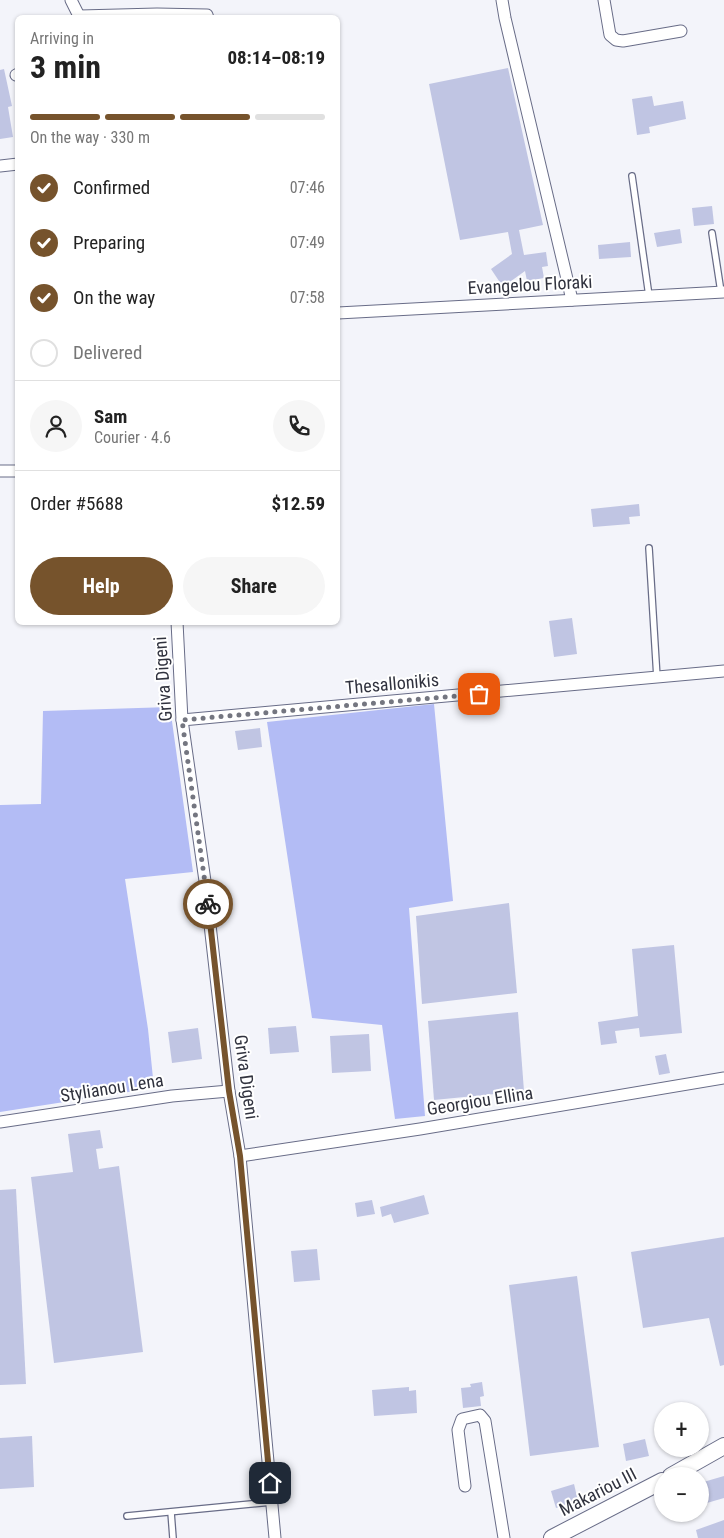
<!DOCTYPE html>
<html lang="en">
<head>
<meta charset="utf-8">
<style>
  :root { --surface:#fff; --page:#f6f6f6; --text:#222; --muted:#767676; --line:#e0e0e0; --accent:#76532c }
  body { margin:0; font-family:"Roboto Condensed",sans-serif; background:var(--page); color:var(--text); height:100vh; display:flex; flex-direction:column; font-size:19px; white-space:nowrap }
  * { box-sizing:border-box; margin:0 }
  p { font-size:16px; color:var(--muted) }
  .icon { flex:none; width:28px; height:28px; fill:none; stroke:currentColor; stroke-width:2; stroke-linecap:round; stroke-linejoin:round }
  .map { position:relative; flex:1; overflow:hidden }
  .side { position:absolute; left:15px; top:15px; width:325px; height:610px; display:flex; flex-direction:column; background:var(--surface); border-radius:8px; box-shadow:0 1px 4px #0004 }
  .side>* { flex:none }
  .fabs { position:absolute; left:654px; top:1402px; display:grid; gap:10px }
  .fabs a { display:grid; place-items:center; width:55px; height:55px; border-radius:50%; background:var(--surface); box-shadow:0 1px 4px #0004; font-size:25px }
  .pin { position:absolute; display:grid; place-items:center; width:42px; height:42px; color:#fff; margin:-21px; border-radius:10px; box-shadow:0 2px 8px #0006 }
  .courier { position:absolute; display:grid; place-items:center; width:50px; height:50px; margin:-25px; border:4px solid #76532c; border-radius:50%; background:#fff; color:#222; box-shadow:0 1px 6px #0007 }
  .summary em { font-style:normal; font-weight:700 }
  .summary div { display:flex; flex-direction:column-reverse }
  .summary { display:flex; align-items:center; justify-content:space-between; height:85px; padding:0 15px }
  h1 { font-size:32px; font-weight:700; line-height:38px }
  .bar { display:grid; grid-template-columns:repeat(4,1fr); gap:8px 5px; align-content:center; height:60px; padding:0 15px }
  .bar i { height:6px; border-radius:4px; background:var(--line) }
  .bar .current { background:var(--accent) }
  .bar p { grid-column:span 4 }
  .line { display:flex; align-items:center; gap:12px; padding:0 15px; border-top:1px solid var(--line) }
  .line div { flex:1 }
  .round { display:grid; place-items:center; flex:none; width:52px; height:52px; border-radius:26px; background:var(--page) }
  ol { padding:0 15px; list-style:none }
  li { display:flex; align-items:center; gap:15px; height:55px }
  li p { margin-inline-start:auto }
  li .icon { padding:5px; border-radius:50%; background:var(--accent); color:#fff; stroke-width:4 }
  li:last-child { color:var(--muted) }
  li i { width:28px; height:28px; border:2px solid var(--line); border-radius:50% }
  .action { display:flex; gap:10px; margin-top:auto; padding:10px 15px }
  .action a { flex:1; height:58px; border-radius:30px; background:var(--accent); color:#fff; font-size:20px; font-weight:700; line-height:58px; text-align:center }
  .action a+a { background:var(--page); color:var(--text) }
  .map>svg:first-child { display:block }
  .green { fill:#b3bcf5 }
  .building { fill:#c0c5e3 }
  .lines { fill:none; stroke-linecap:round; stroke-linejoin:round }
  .lane-casing { stroke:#686c87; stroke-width:8 }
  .street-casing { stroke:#686c87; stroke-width:13 }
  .secondary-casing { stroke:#686c87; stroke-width:18 }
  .lane { stroke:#fff; stroke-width:5.5 }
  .street { stroke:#fff; stroke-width:11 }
  .secondary { stroke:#fff; stroke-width:16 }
  .done { stroke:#747680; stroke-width:5; stroke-dasharray:0 9 }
  .route { stroke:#76532c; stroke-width:6 }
  .labels { text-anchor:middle; stroke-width:4; stroke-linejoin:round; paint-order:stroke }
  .street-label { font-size:18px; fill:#30323e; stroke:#fff }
</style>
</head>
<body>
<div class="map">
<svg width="724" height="1538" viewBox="0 0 724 1538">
  <rect width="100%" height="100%" fill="#f3f4fa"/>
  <g class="green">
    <path d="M434 704 453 901 409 908 425 1116 395 1119 382 1025 312 1018 267 722Z"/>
    <path d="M170 707 193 872 125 879 148 1029 154 1088 0 1112V805L41 804 43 711Z"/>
  </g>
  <g class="building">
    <path d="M508 68 543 225 519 230 524 255 546 252 548 266 542 267 544 278 527 281 525 271 503 287 491 269 512 254 508 232 460 240 429 84Z"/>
    <path d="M4 69 12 106 8 107 13 137 0 139V70Z"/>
    <path d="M652 96 654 106 683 101 686 119 649 127 650 133 637 135 632 99Z"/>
    <path d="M712 206 714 224 694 226 692 208Z"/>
    <path d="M680 229 682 243 657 247 654 233Z"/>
    <path d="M630 242 631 257 599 259 598 245Z"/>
    <path d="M639 504 640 516 629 517 630 524 593 527 591 509Z"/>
    <path d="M572 618 577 654 554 657 549 621Z"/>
    <path d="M260 728 262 747 238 750 235 731Z"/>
    <path d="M509 903 517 993 422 1004 416 916Z"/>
    <path d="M674 945 682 1033 640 1037 639 1028 615 1031 617 1043 601 1045 598 1022 638 1016 632 949Z"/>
    <path d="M518 1012 524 1091 434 1100 428 1021Z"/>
    <path d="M296 1026 299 1052 270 1054 268 1028Z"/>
    <path d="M198 1028 202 1059 172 1063 168 1032Z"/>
    <path d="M369 1034 371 1071 332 1073 330 1036Z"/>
    <path d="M666 1054 670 1073 659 1075 655 1056Z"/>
    <path d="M100 1130 103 1148 96 1149 99 1169 119 1166 143 1352 54 1363 31 1177 73 1172 68 1134Z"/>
    <path d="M16 1189 26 1384 0 1385V1190Z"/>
    <path d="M424 1195 429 1214 394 1223 391 1214 382 1217 380 1207Z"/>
    <path d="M372 1200 375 1214 357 1217 355 1203Z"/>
    <path d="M724 1237V1365L720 1366 709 1318 643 1328 631 1252Z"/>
    <path d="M317 1249 320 1280 294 1282 291 1251Z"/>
    <path d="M577 1276 599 1447 530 1456 509 1285Z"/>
    <path d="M482 1382 484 1396 480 1397 481 1406 463 1408 461 1388 471 1387 470 1384Z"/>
    <path d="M409 1387V1391L416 1390 417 1413 374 1416 372 1390Z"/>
    <path d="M32 1436 34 1487 0 1489V1438Z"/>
    <path d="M645 1439 649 1456 626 1461 623 1444Z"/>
    <path d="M724 1476V1498L700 1505V1483Z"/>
    <path d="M574 1484 578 1501 556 1508 551 1491Z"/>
    <path d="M724 1520V1538H698L696 1530Z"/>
  </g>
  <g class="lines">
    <defs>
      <g id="lane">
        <path d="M632 176 649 296"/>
        <path d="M712 233 721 292"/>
        <path d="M649 548 657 678"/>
        <path d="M171 1512 173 1538"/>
        <path d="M127 1516 272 1502"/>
      </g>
      <g id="street">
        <path d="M71 0 80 18"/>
        <path d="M502 0 505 18 572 300"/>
        <path d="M604 0 610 35 616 40 623 41 681 31"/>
        <path d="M80 16 157 14 207 15 208 18"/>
        <path d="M16 75 18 74"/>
        <path d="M0 166 18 164"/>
        <path d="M338 313 724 292"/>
        <path d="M0 471H18"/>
        <path d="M177 622 182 720 205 881 229 1091 240 1156 275 1538"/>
        <path d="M182 720 724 671"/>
        <path d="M0 1122 172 1096 229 1091"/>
        <path d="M240 1156 420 1129 724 1078"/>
        <path d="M465 1486 458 1430 462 1419 480 1415 485 1421 504 1538"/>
      </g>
      <g id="secondary">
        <path d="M671 1476 724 1446"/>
        <path d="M552 1538 662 1481"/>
      </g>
    </defs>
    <use href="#lane" class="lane-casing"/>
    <use href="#street" class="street-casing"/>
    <use href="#secondary" class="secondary-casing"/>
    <use href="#lane" class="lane"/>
    <use href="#street" class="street"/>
    <use href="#secondary" class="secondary"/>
  </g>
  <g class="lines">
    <path class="done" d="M208 904 182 720 479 694"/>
    <path class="route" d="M208 904 229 1091 240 1156 270 1483"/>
  </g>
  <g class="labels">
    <g class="street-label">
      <text transform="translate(530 285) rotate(-3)" y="6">Evangelou Floraki</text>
      <text transform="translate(163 679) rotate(-94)" y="6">Griva Digeni</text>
      <text transform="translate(392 684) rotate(-5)" y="6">Thesallonikis</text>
      <text transform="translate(246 1077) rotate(82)" y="6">Griva Digeni</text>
      <text transform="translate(112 1088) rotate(-9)" y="6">Stylianou Lena</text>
      <text transform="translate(480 1101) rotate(-9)" y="6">Georgiou Ellina</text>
      <text transform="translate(598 1492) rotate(-27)" y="6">Makariou III</text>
    </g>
  </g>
</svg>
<div class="fabs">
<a>+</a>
<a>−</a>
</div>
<div class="pin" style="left:479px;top:694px;background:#ea580c"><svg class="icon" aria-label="bag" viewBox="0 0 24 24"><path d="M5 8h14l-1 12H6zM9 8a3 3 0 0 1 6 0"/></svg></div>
<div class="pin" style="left:270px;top:1483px;background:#1f2937"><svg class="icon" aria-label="home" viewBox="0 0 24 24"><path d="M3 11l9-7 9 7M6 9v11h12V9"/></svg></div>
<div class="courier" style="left:208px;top:904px"><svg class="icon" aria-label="bike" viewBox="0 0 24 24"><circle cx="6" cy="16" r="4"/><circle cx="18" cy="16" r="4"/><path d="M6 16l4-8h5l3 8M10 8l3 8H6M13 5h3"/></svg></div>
<section class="side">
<div class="summary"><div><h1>3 min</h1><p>Arriving in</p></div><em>08:14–08:19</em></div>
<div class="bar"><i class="current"></i><i class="current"></i><i class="current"></i><i></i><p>On the way · 330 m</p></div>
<ol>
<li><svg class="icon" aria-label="check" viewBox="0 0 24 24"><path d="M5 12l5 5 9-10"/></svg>Confirmed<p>07:46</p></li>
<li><svg class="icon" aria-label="check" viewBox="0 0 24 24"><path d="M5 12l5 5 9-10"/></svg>Preparing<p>07:49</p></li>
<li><svg class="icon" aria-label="check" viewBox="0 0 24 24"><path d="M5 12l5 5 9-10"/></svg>On the way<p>07:58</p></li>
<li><i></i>Delivered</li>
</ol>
<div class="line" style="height:90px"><a class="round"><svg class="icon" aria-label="person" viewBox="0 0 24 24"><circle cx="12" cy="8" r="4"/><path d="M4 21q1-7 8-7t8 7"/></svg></a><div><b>Sam</b><p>Courier · 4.6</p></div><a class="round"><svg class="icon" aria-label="phone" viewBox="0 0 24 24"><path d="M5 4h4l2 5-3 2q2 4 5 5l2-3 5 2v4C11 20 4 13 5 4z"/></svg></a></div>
<div class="line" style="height:65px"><div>Order #5688</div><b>$12.59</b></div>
<div class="action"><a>Help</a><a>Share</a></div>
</section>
</div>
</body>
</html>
